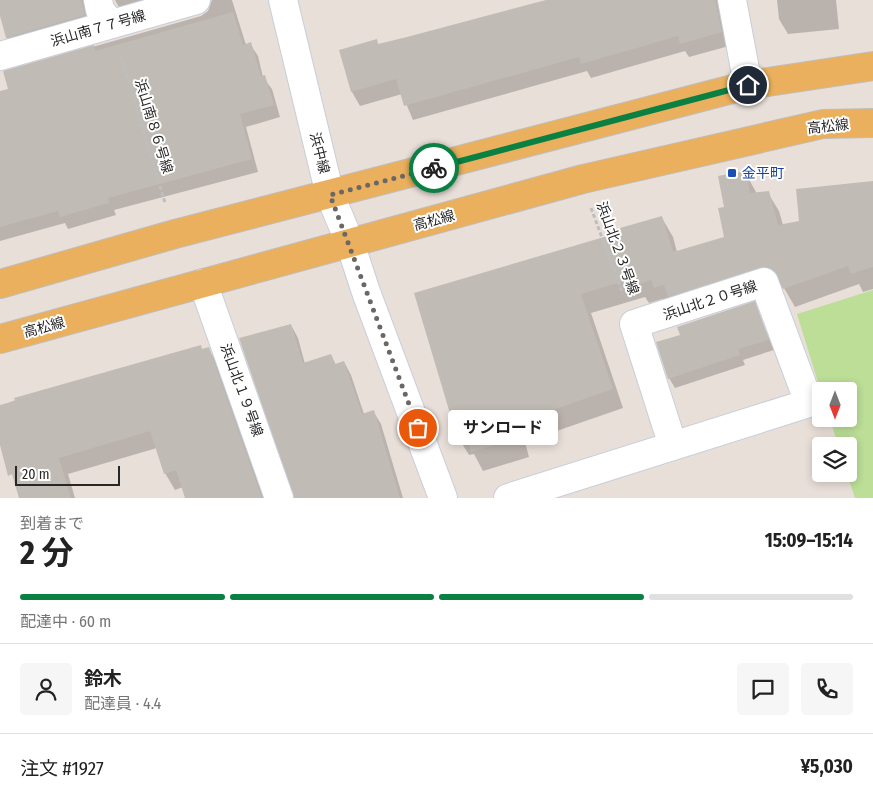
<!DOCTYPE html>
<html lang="ja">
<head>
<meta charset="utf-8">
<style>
  :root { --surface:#fff; --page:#f6f6f6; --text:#222; --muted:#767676; --line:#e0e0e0; --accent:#0b8043 }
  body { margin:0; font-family:"Fira Sans Condensed","Noto Sans JP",sans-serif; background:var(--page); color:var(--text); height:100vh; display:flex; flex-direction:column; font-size:19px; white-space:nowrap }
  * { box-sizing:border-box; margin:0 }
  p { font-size:16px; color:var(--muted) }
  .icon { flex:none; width:28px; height:28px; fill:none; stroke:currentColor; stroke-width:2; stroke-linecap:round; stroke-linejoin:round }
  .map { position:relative; height:498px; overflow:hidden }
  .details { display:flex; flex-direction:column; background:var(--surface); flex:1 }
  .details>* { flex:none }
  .needle { width:32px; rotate:180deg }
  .controls { position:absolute; left:812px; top:382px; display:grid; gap:10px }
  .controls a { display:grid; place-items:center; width:45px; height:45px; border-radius:5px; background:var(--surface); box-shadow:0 2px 8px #0003; font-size:25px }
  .scale { position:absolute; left:15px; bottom:12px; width:105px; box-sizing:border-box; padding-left:5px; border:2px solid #272727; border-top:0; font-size:14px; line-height:18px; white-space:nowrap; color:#272727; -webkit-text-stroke:4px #fff; paint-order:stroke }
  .pin { position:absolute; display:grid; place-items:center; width:42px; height:42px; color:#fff; margin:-21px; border:2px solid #fff; border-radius:50%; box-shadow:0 1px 5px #0007 }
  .courier { position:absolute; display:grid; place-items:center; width:50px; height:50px; margin:-25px; border:4px solid #0b8043; border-radius:50%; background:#fff; color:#222; box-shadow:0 1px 6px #0007 }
  .bubble { position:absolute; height:35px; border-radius:5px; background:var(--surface); box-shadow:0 2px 8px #0003; font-size:16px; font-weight:700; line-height:35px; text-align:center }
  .summary em { font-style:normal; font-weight:700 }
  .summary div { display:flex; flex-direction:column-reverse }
  .summary { display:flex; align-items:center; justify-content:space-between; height:85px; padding:0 20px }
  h1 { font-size:32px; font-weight:700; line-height:38px }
  .bar { display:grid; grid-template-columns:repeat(4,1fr); gap:8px 5px; align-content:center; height:60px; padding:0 20px }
  .bar i { height:6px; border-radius:4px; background:var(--line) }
  .bar .active { background:var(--accent) }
  .bar p { grid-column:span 4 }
  .line { display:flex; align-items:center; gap:12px; padding:0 20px; border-top:1px solid var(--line) }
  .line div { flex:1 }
  .round { display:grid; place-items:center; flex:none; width:52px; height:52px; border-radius:5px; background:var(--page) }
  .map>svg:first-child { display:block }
  .green { fill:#bcde97 }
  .shadow { fill:#0003 }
  .building { fill:#c1bbb5 }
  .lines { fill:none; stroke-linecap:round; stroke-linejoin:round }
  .minor-casing { stroke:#c7ced9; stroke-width:30 }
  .major-casing { stroke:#bebebe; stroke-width:30 }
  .path { stroke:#bebebe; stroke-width:3; stroke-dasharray:4 2.5; stroke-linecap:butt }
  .minor { stroke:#fff; stroke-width:28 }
  .major { stroke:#eab05d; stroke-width:28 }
  .done { stroke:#6b6765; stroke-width:5; stroke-dasharray:0 9 }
  .route { stroke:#0b8043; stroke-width:6 }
  .transit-dot { fill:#1a4fb4; stroke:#fff; stroke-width:2 }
  .labels { text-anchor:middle; stroke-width:4; stroke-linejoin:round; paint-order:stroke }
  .street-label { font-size:14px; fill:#272727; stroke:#fff }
  .transit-label { font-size:14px; fill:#164399; stroke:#fff; text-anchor:start }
</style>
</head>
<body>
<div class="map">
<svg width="873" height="498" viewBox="0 0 873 498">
  <rect width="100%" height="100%" fill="#e9dfd9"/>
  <path class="green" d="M873 290V498H855L847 474 849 446H838L830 419H849V391L821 392 797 314Z"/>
  <g class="shadow">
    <path d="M0 0H96L92 28 14 50 7 38 0 12Z"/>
    <path d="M115 0H189L125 18Z"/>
    <path d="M212 0H232L246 45 250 44 258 56 263 77 272 89 280 117 246 127 258 172 114 210 116 215 68 229 65 223 0 241V92L9 90 5 72 201 16 208 11Z"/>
    <path d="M551 0H718L729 46 689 57 685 51 591 78 587 71 413 120 402 94 360 106 352 92 341 51 376 41 379 45Z"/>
    <path d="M777 0H836L839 29 788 34 779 19Z"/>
    <path d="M745 172 757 194 768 193 779 211 783 225 801 222 873 183V289L863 292 859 284 795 307 784 288 778 285 666 306 662 299 649 303 645 297 591 313 623 408 525 442 529 457 483 471 474 454 469 455 458 437 623 233 662 218 673 237 677 252 726 238 725 208Z"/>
    <path d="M754 303 774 350 743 360 745 365 675 388 669 378 681 335Z"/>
    <path d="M291 325 298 338 305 364 331 355 336 365 344 362 351 375 364 414 373 411 381 424 403 498H299Z"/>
    <path d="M208 348 218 365 265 498H187L183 487 175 490 165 473 157 448 68 474 75 498H20L0 435V406L40 391Z"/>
  </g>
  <g class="building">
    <path d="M0 0H81L85 15 6 38 0 16Z"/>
    <path d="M546 0H715L722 32 680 44 678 36 581 64 579 57 404 106 396 79 351 92 339 50 377 39 378 44 407 37Z"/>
    <path d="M233 12 243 45 251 42 261 76 265 75 274 105 240 114 252 159 108 198 109 203 60 217 58 211 0 227V91L8 89 3 71 94 45 95 51Z"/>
    <path d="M746 171 750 193 769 191 778 225 799 221 796 189 873 181V267L851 274 848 266 783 289 774 270 767 267 668 297 664 285 654 288 651 280 637 285 635 278 581 294 613 389 515 423 520 438 471 452 466 435 457 437 414 293 621 232 620 228 662 216 673 252 724 237 718 208 724 207 718 176Z"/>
    <path d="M755 301 769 340 738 349 740 355 668 379 656 342 680 335 677 327Z"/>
    <path d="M291 324 303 363 331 354 335 364 344 361 362 414 374 410 400 498H294L239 338Z"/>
    <path d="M201 345 202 349 209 347 262 498H185L176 470 164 474 150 431 59 458 71 498H19L12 474 8 476 0 445V405L15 401 14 398Z"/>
  </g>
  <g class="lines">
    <defs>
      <g id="minor">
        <path d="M98 0 100 10 111 24"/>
        <path d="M283 0 330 195 350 243 366 292 443 498"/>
        <path d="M732 0 748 85"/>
        <path d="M0 56 196 0"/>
        <path d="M203 283 279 498"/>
        <path d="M508 498 809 403 764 282 634 324 673 446"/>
      </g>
      <g id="major">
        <path d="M0 284 175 234 748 85 873 66"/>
        <path d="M0 339 583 179 823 124 873 123"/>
      </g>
    </defs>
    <use href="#minor" class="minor-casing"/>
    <use href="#major" class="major-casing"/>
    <g class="path">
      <path d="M121 55 165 203"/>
      <path d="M591 208 623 294"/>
    </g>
    <use href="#minor" class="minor"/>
    <use href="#major" class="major"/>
  </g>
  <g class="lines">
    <path class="done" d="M418 428 330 195 434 168"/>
    <path class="route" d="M434 168 748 85"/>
  </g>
  <rect class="transit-dot" x="727" y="168" width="10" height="10" rx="2.5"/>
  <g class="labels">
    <g class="street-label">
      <text transform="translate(98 28) rotate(-16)" y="5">浜山南７７号線</text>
      <text transform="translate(154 126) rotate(73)" y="5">浜山南８６号線</text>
      <text transform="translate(828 126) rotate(-6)" y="5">高松線</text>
      <text transform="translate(320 153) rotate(76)" y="5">浜中線</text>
      <text transform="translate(434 220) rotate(-15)" y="5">高松線</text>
      <text transform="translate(618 248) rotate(70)" y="5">浜山北２３号線</text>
      <text transform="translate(710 300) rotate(-18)" y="5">浜山北２０号線</text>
      <text transform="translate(44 327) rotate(-15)" y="5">高松線</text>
      <text transform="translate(242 390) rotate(70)" y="5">浜山北１９号線</text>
    </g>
    <g class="transit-label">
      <text x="742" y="178">金平町</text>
    </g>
  </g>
</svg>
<div class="controls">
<a><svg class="needle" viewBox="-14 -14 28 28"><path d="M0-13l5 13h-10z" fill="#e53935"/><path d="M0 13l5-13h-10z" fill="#767676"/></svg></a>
<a><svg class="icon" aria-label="layers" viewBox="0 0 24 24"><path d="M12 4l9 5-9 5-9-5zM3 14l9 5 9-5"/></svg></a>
</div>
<div class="scale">20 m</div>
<div class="pin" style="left:418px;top:428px;background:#ea580c"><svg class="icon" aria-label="bag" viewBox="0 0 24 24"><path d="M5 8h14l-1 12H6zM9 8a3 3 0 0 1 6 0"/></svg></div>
<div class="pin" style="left:748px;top:85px;background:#1f2937"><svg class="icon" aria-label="home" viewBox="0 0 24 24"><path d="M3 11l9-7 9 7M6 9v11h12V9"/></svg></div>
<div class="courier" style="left:434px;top:168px"><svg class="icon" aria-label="bike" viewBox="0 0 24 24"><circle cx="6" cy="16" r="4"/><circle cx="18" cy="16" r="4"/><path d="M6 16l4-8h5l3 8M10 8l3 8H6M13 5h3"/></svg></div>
<div class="bubble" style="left:448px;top:410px;width:110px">サンロード</div>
</div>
<section class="details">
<div class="summary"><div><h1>2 分</h1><p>到着まで</p></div><em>15:09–15:14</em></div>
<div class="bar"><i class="active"></i><i class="active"></i><i class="active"></i><i></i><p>配達中 · 60 m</p></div>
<div class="line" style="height:90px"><a class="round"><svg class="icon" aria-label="person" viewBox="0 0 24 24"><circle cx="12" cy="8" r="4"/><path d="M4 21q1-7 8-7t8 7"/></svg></a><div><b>鈴木</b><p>配達員 · 4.4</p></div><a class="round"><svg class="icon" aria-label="chat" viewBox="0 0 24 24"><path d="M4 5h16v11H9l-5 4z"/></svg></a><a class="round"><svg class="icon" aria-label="phone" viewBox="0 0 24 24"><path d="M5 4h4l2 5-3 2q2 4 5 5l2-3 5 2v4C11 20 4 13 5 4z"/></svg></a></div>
<div class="line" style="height:65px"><div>注文 #1927</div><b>¥5,030</b></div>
</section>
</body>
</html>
